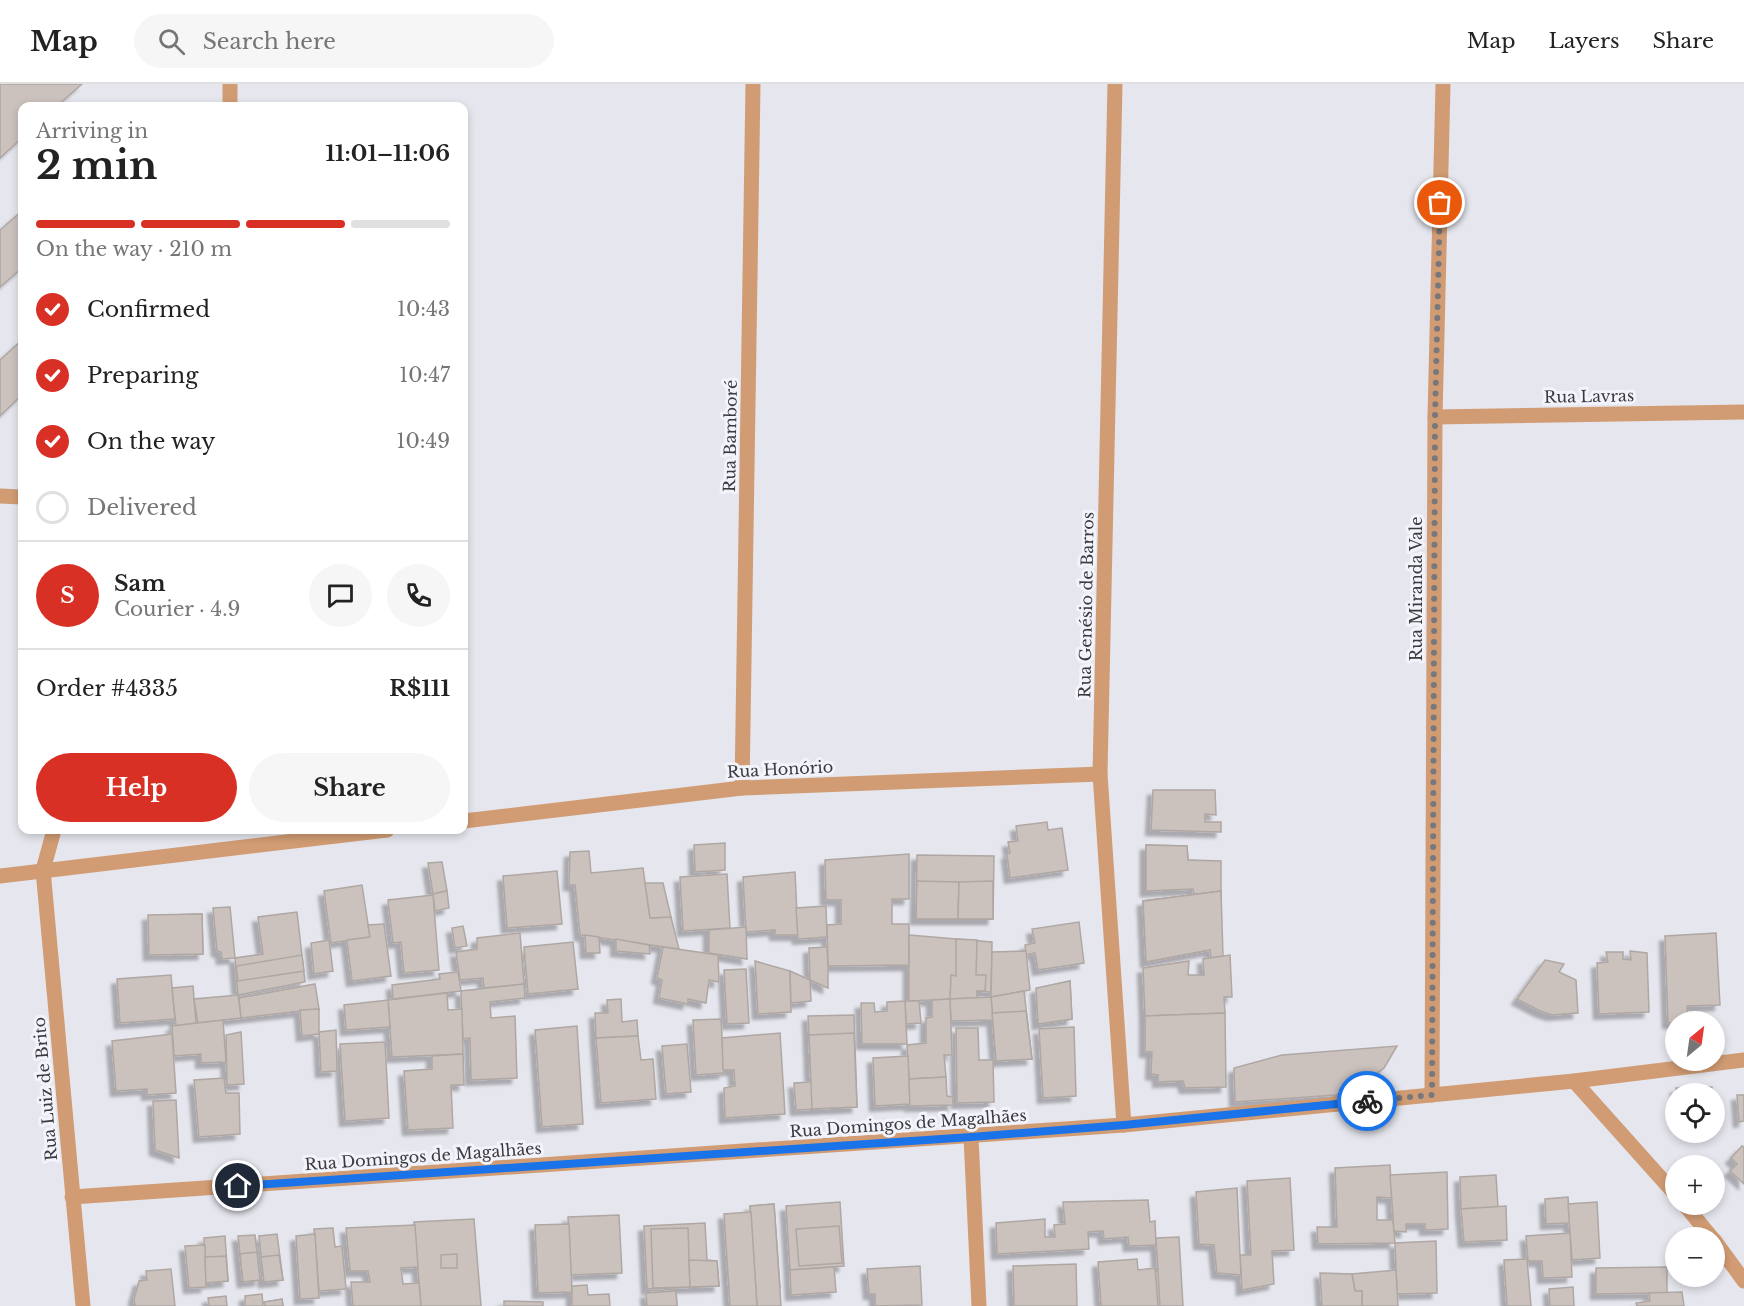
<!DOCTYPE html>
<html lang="en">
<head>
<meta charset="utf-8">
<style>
  :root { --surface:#fff; --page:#f6f6f6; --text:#222; --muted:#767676; --line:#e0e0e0; --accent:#d93025 }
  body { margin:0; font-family:"Libre Baskerville",serif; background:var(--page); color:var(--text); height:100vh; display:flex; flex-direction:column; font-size:22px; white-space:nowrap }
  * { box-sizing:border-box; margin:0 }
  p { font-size:20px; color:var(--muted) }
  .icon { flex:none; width:33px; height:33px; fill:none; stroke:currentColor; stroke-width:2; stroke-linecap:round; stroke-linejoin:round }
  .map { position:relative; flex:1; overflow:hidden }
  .side { position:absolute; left:18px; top:18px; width:450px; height:732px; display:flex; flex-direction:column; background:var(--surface); border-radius:12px; box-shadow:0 3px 9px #0003 }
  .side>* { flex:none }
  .needle { width:39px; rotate:29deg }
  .buttons { position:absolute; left:1665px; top:927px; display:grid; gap:12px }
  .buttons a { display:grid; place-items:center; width:60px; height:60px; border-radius:50%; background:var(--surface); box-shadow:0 3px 9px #0003; font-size:30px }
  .pin { position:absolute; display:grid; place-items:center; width:51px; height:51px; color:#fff; margin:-26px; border:3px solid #fff; border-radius:50%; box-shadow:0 2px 6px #0007 }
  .courier { position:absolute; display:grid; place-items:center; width:60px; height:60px; margin:-30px; border:4px solid #1a73e8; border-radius:50%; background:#fff; color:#222; box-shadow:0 2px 8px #0007 }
  .summary em { font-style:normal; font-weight:800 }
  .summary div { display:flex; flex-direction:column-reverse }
  .summary { display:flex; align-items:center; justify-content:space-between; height:102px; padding:0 18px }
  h1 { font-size:39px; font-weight:800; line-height:45px }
  .bar { display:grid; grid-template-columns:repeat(4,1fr); gap:9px 6px; align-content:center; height:72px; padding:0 18px }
  .bar i { height:8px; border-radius:4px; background:var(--line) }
  .bar .selected { background:var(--accent) }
  .bar p { grid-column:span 4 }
  .line { display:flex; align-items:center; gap:15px; padding:0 18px; border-top:2px solid var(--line) }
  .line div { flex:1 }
  .round { display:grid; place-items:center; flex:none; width:63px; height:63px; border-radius:32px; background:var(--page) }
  ol { padding:0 18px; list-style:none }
  li { display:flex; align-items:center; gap:18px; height:66px }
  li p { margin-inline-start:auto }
  li .icon { padding:6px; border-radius:50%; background:var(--accent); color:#fff; stroke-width:4 }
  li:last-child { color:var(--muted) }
  li i { width:33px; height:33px; border:3px solid var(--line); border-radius:50% }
  .action { display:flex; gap:12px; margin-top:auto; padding:12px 18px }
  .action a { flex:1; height:69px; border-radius:36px; background:var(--accent); color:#fff; font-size:24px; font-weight:800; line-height:69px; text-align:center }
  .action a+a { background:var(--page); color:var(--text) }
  header { display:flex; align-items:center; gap:36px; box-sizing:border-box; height:84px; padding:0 30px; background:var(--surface); border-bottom:2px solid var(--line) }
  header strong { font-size:28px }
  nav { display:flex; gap:33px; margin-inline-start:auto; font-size:21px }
  .search { width:420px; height:54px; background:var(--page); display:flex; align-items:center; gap:15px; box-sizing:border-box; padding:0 21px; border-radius:33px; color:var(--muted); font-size:22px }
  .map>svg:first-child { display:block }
  .building { fill:#cbc2be; stroke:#afa7a3; stroke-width:1.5; filter:url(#shadow) }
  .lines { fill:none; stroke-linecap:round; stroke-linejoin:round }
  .street { stroke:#d19c73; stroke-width:15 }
  .done { stroke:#77777c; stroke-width:6; stroke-dasharray:0 10.8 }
  .route { stroke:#1a73e8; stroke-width:8 }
  .labels { text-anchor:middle; stroke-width:6; stroke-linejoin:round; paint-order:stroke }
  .street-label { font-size:16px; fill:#3b3b3e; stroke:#f3f3fb }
</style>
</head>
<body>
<header>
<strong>Map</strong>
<div class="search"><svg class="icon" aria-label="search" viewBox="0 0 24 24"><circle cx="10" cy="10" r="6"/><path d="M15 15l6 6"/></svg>Search here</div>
<nav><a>Map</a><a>Layers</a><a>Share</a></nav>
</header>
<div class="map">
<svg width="1744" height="1222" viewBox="0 0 1744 1222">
  <defs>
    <filter id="shadow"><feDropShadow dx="-5.5" dy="5.5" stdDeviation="1.5" flood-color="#0004"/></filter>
  </defs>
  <rect width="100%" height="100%" fill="#e6e6ee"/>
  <g class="building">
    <path d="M0 0H82L57 22H22V54L0 74Z"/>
    <path d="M22 127V184L0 203V146Z"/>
    <path d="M22 256V311L0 332V276Z"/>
    <path d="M1153 706H1215L1216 731 1205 730V738H1221V748L1151 746Z"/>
    <path d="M1047 738 1048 746 1062 744 1068 786 1010 794 1007 770 1010 769 1008 758 1018 757 1016 742Z"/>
    <path d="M725 759V786L695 788 694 761Z"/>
    <path d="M1146 761 1187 762 1188 776 1204 777 1203 797H1192L1193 805 1146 807Z"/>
    <path d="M1146 761 1187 762 1188 776 1221 777V807L1194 811 1193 805 1146 807Z"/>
    <path d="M589 767 591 789 643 784 650 834 671 833 679 865 580 851 575 801H569L570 768Z"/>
    <path d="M909 770V815H892V840H909V881L828 882 827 841 841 840V816H826L825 776Z"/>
    <path d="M917 771 994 772 993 835H916Z"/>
    <path d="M442 778 447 807 433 810 428 779Z"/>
    <path d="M557 787 562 840 507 844 503 792Z"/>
    <path d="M795 788 798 851H775V846L746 848 743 793Z"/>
    <path d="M727 790 730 844 683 847 680 793Z"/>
    <path d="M917 797 959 798 958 835H916Z"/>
    <path d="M993 797V835H958L959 798Z"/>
    <path d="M645 799H663L671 833 650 834Z"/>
    <path d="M362 801 370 853 331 859 324 807Z"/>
    <path d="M447 807 449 824 435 827 433 810Z"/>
    <path d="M1221 807V823L1200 826 1199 841H1208L1210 866 1146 878 1143 817Z"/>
    <path d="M1221 807 1223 872 1211 874 1210 866 1146 878 1143 817Z"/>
    <path d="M433 811 439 886 404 889 401 858 393 859 388 816Z"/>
    <path d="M826 822 827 853 798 855 796 824Z"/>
    <path d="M230 823 235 874 222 875 221 868 217 867 213 824Z"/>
    <path d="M297 828 305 898 238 911 235 874 263 870 258 833Z"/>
    <path d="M202 830 203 870 172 871 171 831Z"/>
    <path d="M202 830 203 870 149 871 148 831Z"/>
    <path d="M1079 838 1084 879 1038 886 1035 869 1026 871 1025 861 1035 859 1032 845Z"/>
    <path d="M384 840 391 892 352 897 347 856 370 853 368 841Z"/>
    <path d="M463 842 467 862 455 864 452 844Z"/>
    <path d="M746 843 747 875 709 869V846Z"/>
    <path d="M520 849 524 900 484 904 483 894 460 896 456 868 477 865V854Z"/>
    <path d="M1716 849 1720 921 1687 922 1688 938 1668 939 1665 852Z"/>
    <path d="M585 851 599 853 600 869H586Z"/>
    <path d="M909 851 992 858 991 908 977 907V914L909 917Z"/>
    <path d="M616 855 649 861 650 870 616 867Z"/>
    <path d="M956 855 977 856 976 891H986L985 907H977V914L950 915 951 891 956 892Z"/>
    <path d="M329 856 333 887 314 890 311 859Z"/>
    <path d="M573 858 578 905 528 910 524 863Z"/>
    <path d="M663 863 718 871 719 898 709 896 706 919 688 915V920L659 914 662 896 657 894Z"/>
    <path d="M827 863 828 882V904L810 896 809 864Z"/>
    <path d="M1026 867 1030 906 991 913 992 868Z"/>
    <path d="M1630 867 1647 869 1649 928 1599 930 1597 879 1608 878 1606 868H1623V875L1631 876Z"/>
    <path d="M302 871 304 887 238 897 236 882Z"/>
    <path d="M1230 871 1232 913H1224L1225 929 1145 932 1143 884 1189 877 1188 891H1204L1203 875Z"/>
    <path d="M1545 876 1564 880 1559 888 1576 896 1578 929 1552 931 1540 927 1517 915Z"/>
    <path d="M755 877 790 887 791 928 758 930Z"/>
    <path d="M746 885 749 939 727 940 724 886Z"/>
    <path d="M790 887 810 896 811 917 791 919Z"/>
    <path d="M458 888 461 907 393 915 392 901 440 895 439 890Z"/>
    <path d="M171 891 175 935 120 939 117 895Z"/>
    <path d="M1070 897 1072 935 1038 940 1037 920 1050 919 1048 902Z"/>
    <path d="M1070 897 1072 935 1038 940 1036 904Z"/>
    <path d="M315 900 319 925 241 934 239 914Z"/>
    <path d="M524 900 525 914 490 918 491 934 515 932 517 994 471 996 470 954 463 955 461 907Z"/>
    <path d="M193 902 196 939 176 942 172 904Z"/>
    <path d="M1024 907 1032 975 996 977 991 913Z"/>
    <path d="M447 909 448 926 462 925 463 970 392 973 388 916Z"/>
    <path d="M238 911 241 934 198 939 194 915Z"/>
    <path d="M991 913 993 936 951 937 950 915Z"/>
    <path d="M621 915 622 938 637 936 638 952 596 954 595 929H608L607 916Z"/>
    <path d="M950 915 952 971H944L946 993 909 995 907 961 926 959V934L932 933V916Z"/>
    <path d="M388 916 390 943 346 946 344 921Z"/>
    <path d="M905 917H919L921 939 906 940Z"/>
    <path d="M905 917 907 960H862L861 919H874L875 928 887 927V918Z"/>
    <path d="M319 925V950L302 952 300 926Z"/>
    <path d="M1026 927 1032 975 996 977 992 929Z"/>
    <path d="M1225 929 1226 1003 1185 1004 1183 997 1158 998V991L1151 990 1152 968H1145V932Z"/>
    <path d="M854 931 857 1023 796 1026 794 999 811 998 808 932Z"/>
    <path d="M721 935 724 989 696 991 693 936Z"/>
    <path d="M223 936 226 978 201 979V970L174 972 172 942Z"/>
    <path d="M577 942 583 1040 542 1043 535 946Z"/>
    <path d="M1074 943 1076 1012 1043 1014 1039 945Z"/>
    <path d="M956 944H978L979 976H993L994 1018 957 1019Z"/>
    <path d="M336 946 337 987 321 988 319 948Z"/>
    <path d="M241 948 244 1000 227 1001 226 951Z"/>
    <path d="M780 949 785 1030 725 1034 724 1004 735 1002 734 986H723L722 954Z"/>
    <path d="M854 949 857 1023 812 1025 809 951Z"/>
    <path d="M172 950 176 1009 147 1011V1005L116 1007 112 957Z"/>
    <path d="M638 952 641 976 653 975 656 1015 601 1019 596 954Z"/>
    <path d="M385 958 389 1034 345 1037 340 960Z"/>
    <path d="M687 960 691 1008 666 1010 662 962Z"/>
    <path d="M1397 962 1384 984 1353 1007 1336 1011 1235 1018 1234 984 1282 971Z"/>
    <path d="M463 970 464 1001H451L453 1044 408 1046 404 987 432 985V972Z"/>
    <path d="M908 972 910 1020 875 1022 873 974Z"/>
    <path d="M946 993 947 1012 953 1013V1021L910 1022 909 995Z"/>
    <path d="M224 994 226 1009H239L240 1050 199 1053 194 996Z"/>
    <path d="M1712 1003 1711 1010H1676V1004Z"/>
    <path d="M1737 1011H1744V1037L1739 1038Z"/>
    <path d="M176 1016 179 1074 155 1066 153 1017Z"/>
    <path d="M1742 1062 1744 1063V1100L1730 1087 1737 1080 1731 1074Z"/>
    <path d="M1390 1081 1392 1114 1377 1113V1136H1393L1395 1159 1318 1160 1317 1143H1337L1335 1084Z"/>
    <path d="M1447 1088 1448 1145 1425 1146V1140H1406V1148L1394 1147 1390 1091Z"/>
    <path d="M1496 1091 1498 1123 1461 1125 1460 1093Z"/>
    <path d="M1290 1094 1294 1166 1272 1167 1274 1200 1242 1206 1240 1171H1251L1247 1097Z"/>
    <path d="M1237 1104 1240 1171 1241 1191 1217 1189 1214 1161 1199 1160 1196 1108Z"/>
    <path d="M1568 1113 1570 1139 1546 1140 1545 1115Z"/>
    <path d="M1148 1116 1150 1138 1155 1137 1156 1161 1129 1162 1128 1153 1104 1155 1103 1147 1088 1148 1089 1165 997 1170 996 1139 1045 1135V1153H1055L1054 1141 1065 1140 1063 1118Z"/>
    <path d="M840 1118 844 1182 790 1186 786 1122Z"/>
    <path d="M1597 1118 1600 1174 1572 1176 1568 1120Z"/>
    <path d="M774 1120 780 1204 756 1206 750 1122Z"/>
    <path d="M774 1120 781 1222H757L750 1122Z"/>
    <path d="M1506 1122 1507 1156 1464 1158 1461 1125Z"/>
    <path d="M751 1128 757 1222H730L724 1130Z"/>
    <path d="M619 1131 622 1189 571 1191 568 1133Z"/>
    <path d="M474 1135 481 1222H421L414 1138Z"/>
    <path d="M705 1139 707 1176 717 1177 719 1202 647 1205 644 1142Z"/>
    <path d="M569 1140 572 1208 538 1209 535 1141Z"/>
    <path d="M415 1141 418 1183 401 1184 403 1200 419 1199 421 1222H353L351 1198H370L368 1187H350L346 1144Z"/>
    <path d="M839 1142 842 1179 799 1182 796 1145Z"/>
    <path d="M333 1144 335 1163 342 1162 346 1205 319 1207 314 1145Z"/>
    <path d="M688 1144 690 1203 653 1204 651 1145Z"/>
    <path d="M1570 1149 1572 1193 1543 1194 1542 1177H1528L1526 1152Z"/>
    <path d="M277 1150 283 1196 264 1198 259 1152Z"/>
    <path d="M315 1150 319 1214 300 1215 296 1152Z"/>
    <path d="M255 1151 260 1196 243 1198 238 1152Z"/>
    <path d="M225 1152 228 1197 206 1199 204 1154Z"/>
    <path d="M1179 1153 1183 1222H1160L1156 1154Z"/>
    <path d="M1436 1157 1437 1209 1397 1210 1395 1159Z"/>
    <path d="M205 1161 206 1203 189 1204 185 1162Z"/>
    <path d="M257 1168 260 1196 243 1198 240 1170Z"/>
    <path d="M457 1170V1184H441V1171Z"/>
    <path d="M279 1171 283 1196 264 1198 261 1173Z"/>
    <path d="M226 1172 228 1197 206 1199 205 1173Z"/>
    <path d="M1137 1175 1138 1186 1155 1184 1158 1222H1101L1098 1178Z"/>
    <path d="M1527 1175 1531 1222H1507L1504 1176Z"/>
    <path d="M689 1176 717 1177 719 1202 690 1203Z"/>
    <path d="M1076 1180 1077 1222H1014L1013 1182Z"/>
    <path d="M920 1182 922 1221 875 1222V1210H869L867 1185Z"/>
    <path d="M834 1183 836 1208 791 1211 790 1186Z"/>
    <path d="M1667 1183V1209L1596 1210V1184Z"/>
    <path d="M171 1185 175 1222H135L134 1215 139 1197 147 1196 146 1187Z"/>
    <path d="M1396 1186 1398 1222H1362V1207H1355L1352 1190Z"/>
    <path d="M1320 1189 1352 1190 1355 1207H1362V1222H1322Z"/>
    <path d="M587 1201 588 1211 609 1210 610 1222H572V1202Z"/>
    <path d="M1573 1203 1574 1222H1550L1549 1205Z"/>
    <path d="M676 1207 677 1222H660V1208Z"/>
    <path d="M676 1207 677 1222H647L646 1209Z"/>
    <path d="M1682 1208 1684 1222H1637L1636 1219 1650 1217 1649 1209Z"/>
    <path d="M262 1210 263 1222H245V1212Z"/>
    <path d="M226 1212 227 1222H209L208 1214Z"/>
    <path d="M282 1215 283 1222H265L264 1218Z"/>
    <path d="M282 1215 283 1222H265L264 1218Z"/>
    <path d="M504 1217 543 1218V1222H504Z"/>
  </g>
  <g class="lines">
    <g class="street">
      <path d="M230 0V22"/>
      <path d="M1115 0 1100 690 1124 1041"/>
      <path d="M1435 333 1744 328"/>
      <path d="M0 412 22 413"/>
      <path d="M742 704 753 0"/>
      <path d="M464 737 742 704 1100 690"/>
      <path d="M54 746 43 786 83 1222"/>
      <path d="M0 792 387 746"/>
      <path d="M1574 997 1676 1111"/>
      <path d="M1432 1011 1435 333 1443 0"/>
      <path d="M971 1053 979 1222"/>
      <path d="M72 1113 1124 1041 1574 997 1744 976"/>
      <path d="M1684 1120 1712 1154"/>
      <path d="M1714 1156 1744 1197"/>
    </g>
  </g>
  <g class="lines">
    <path class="done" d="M1367 1017 1432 1011 1435 333 1440 119"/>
    <path class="route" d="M238 1102 971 1053 1124 1041 1367 1017"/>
  </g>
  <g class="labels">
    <g class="street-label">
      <text transform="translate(1589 312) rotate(-1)" y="6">Rua Lavras</text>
      <text transform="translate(730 352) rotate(-89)" y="6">Rua Bamboré</text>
      <text transform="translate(1416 505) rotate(-90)" y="6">Rua Miranda Vale</text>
      <text transform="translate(1086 521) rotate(-89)" y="6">Rua Genésio de Barros</text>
      <text transform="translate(780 685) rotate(-3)" y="6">Rua Honório</text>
      <text transform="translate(45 1005) rotate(-95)" y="6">Rua Luiz de Brito</text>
      <text transform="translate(908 1039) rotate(-4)" y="6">Rua Domingos de Magalhães</text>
      <text transform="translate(423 1072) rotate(-4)" y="6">Rua Domingos de Magalhães</text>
    </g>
  </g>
</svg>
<div class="buttons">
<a><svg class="needle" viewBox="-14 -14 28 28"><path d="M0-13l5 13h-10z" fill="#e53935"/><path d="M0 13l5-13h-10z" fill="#767676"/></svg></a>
<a><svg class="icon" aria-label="locate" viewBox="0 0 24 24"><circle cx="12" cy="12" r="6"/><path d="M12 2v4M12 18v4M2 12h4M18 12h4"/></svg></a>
<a>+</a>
<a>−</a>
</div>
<div class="pin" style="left:1440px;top:119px;background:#ea580c"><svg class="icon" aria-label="bag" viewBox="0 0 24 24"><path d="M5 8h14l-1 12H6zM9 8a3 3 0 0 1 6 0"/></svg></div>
<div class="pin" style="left:238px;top:1102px;background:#1f2937"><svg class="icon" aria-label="home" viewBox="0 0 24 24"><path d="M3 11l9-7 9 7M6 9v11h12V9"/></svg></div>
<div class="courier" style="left:1367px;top:1017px"><svg class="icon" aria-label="bike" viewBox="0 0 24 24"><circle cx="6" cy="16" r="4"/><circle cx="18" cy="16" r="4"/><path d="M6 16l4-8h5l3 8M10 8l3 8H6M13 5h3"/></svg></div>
<section class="side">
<div class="summary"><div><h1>2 min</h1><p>Arriving in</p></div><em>11:01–11:06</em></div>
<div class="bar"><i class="selected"></i><i class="selected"></i><i class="selected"></i><i></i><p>On the way · 210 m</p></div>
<ol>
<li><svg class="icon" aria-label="check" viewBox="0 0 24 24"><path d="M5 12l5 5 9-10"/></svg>Confirmed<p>10:43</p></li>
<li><svg class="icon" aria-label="check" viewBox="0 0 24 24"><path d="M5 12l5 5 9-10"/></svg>Preparing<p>10:47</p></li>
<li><svg class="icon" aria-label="check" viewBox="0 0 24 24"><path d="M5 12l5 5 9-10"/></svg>On the way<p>10:49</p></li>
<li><i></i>Delivered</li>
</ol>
<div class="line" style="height:108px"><b class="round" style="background:var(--accent);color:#fff">S</b><div><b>Sam</b><p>Courier · 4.9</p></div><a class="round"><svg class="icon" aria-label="chat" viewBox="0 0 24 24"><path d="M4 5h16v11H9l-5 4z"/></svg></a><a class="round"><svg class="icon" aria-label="phone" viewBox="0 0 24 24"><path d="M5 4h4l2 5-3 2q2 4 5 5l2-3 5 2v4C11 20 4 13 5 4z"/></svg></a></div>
<div class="line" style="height:78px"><div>Order #4335</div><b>R$111</b></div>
<div class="action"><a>Help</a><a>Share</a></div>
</section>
</div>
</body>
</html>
